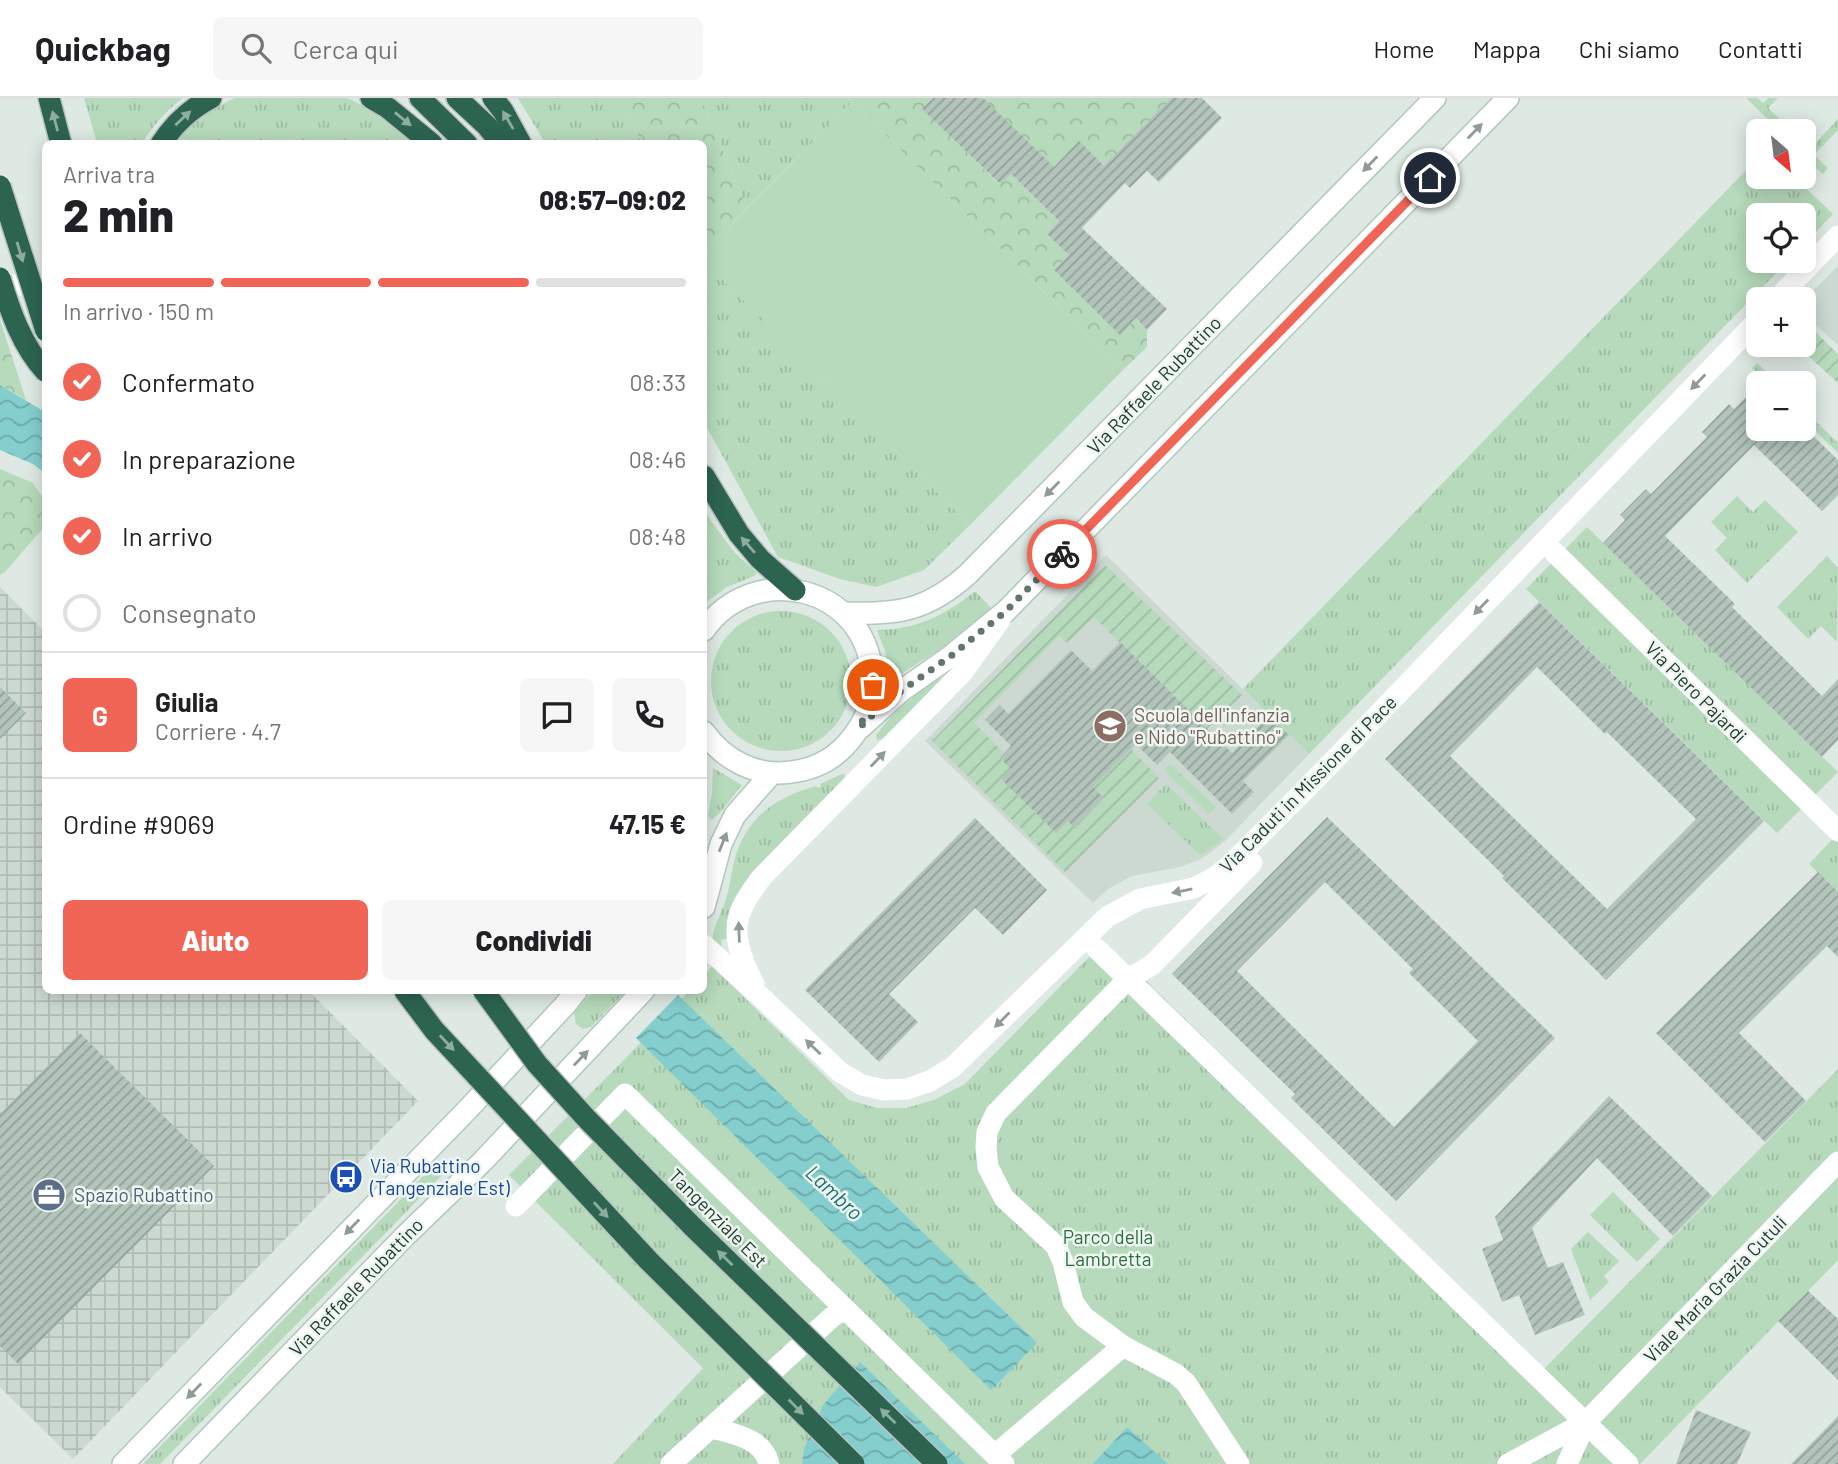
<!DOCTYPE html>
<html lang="it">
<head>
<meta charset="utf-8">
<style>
  :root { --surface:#fff; --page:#f6f6f6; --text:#202124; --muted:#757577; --line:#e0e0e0; --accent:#f06555 }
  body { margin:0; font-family:Barlow,sans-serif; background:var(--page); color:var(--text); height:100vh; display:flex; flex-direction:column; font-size:26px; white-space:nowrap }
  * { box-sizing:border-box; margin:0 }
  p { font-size:23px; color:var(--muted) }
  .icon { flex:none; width:38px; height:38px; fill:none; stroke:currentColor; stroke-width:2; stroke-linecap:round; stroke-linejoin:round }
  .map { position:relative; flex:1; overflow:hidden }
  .sheet { position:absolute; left:42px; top:42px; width:665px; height:854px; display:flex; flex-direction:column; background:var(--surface); border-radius:10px; box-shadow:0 4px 18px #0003 }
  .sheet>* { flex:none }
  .needle { width:46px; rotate:152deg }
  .tools { position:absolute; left:1746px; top:21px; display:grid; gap:14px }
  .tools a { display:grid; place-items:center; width:70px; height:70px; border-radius:10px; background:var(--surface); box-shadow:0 4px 18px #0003; font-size:35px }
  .pin { position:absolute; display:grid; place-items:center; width:60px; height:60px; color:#fff; margin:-30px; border:4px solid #fff; border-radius:50%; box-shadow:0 2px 7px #0007 }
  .courier { position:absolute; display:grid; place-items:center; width:70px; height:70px; margin:-35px; border:5px solid #f06555; border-radius:50%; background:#fff; color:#222; box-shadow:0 2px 9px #0007 }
  .headline em { font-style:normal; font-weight:800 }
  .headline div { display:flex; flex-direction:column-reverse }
  .headline { display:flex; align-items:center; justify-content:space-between; height:119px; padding:0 21px }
  h1 { font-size:46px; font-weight:800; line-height:52px }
  .bar { display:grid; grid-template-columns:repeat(4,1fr); gap:10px 7px; align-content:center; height:84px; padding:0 21px }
  .bar i { height:9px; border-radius:5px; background:var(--line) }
  .bar .selected { background:var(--accent) }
  .bar p { grid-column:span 4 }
  .line { display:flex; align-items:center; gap:18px; padding:0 21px; border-top:2px solid var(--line) }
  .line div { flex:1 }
  .round { display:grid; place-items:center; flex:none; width:74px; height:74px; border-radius:10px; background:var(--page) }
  ol { padding:0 21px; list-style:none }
  li { display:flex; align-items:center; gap:21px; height:77px }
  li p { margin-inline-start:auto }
  li .icon { padding:7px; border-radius:50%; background:var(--accent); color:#fff; stroke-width:4 }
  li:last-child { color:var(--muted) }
  li i { width:38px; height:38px; border:4px solid var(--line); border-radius:50% }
  .cta { display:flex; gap:14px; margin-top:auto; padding:14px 21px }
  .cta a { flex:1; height:80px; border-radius:10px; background:var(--accent); color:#fff; font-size:28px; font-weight:800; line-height:80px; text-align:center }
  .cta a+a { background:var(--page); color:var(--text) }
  header { display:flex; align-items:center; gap:42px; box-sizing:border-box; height:98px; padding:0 35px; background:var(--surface); border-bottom:2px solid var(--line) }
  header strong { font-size:33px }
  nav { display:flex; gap:38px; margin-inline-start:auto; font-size:24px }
  .search { width:490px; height:63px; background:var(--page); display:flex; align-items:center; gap:18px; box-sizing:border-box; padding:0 24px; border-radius:10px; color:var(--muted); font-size:26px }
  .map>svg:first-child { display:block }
  .built { fill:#ccd9d1 }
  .industrial { fill:url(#industrial-grid) }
  .grass { fill:url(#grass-tufts) }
  .forest { fill:url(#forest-crowns) }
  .garden { fill:url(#garden-furrows) }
  .pitch { fill:#b6dabb }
  .water { fill:url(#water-waves) }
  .building { fill:url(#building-hatch); fill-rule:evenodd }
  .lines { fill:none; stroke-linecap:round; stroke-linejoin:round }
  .secondary-casing { stroke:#b1c9bd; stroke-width:24 }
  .highway-casing { stroke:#bcc3c0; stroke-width:24 }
  .street { stroke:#fff; stroke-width:21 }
  .secondary { stroke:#fff; stroke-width:21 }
  .highway { stroke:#2c6450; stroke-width:21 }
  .highway-bridge-casing { stroke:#bcc3c0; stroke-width:24; stroke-linecap:butt }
  .highway-bridge { stroke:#2c6450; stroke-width:21 }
  .oneway { fill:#8dada0 }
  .oneway2 { fill:#8f9c96 }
  .done { stroke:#62766d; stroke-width:7; stroke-dasharray:0 12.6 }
  .route { stroke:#f06555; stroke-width:9 }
  .labels { text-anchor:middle; stroke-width:5; stroke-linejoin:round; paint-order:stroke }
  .street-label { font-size:19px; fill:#1f382e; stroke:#eef6f1 }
  .education-label { font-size:19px; fill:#785e54; stroke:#eef6f1; text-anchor:start }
  .transit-label { font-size:19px; fill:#164399; stroke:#eef6f1; text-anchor:start }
  .service-label { font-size:19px; fill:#4e5e75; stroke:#eef6f1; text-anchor:start }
  .park-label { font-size:19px; fill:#2b6e3b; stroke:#eef6f1 }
  .water-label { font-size:21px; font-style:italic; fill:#1b7072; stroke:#eef6f1 }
</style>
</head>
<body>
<header>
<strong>Quickbag</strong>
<div class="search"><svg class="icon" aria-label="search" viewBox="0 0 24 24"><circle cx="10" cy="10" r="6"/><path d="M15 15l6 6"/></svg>Cerca qui</div>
<nav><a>Home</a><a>Mappa</a><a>Chi siamo</a><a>Contatti</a></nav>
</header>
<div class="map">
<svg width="1838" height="1366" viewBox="0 0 1838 1366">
  <defs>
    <pattern id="industrial-grid" width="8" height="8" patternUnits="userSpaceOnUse" patternTransform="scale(1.75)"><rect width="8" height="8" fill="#ccd9d1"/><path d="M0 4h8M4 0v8" fill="none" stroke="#afbbb4"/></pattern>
    <pattern id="grass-tufts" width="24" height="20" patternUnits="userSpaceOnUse" patternTransform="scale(1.75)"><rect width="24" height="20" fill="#b6dabb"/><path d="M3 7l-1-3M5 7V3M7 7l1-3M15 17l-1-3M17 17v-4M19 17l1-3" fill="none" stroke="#9cbca1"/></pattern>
    <pattern id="forest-crowns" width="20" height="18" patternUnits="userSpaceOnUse" patternTransform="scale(1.75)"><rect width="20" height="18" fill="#b6dabb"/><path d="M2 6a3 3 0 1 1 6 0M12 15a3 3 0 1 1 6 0" fill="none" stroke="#9cbca1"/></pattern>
    <pattern id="garden-furrows" width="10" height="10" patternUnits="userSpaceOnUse" patternTransform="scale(1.75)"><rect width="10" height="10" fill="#b6dabb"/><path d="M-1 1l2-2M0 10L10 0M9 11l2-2" fill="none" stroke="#9cbca1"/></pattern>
    <pattern id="water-waves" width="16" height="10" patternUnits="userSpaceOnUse" patternTransform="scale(1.75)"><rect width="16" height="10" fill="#85cece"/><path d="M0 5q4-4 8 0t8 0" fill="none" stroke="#6ca8a8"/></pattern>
    <pattern id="building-hatch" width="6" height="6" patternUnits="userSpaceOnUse" patternTransform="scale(1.75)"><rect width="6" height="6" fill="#b3c4bb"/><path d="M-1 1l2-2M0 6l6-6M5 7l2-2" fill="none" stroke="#91a098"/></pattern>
  </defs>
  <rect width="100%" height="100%" fill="#dde9e2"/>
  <g class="built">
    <path d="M1838 168V247L1804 217V202Z"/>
    <path d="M1106 457 1309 656 1225 743 1207 757 1199 762 1180 769 1132 778 1108 791 1093 805 925 643Z"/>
  </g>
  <path class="industrial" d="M0 489 45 534 46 892 309 893 418 1003 73 1361 0 1289Z"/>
  <g class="grass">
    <path d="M84 0H183C167 12 152 28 142 46L97 45Z"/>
    <path d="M235 0H347C370 10 395 28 414 45L175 46C191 25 212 10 235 0Z"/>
    <path d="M518 0H619L642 45H545Z"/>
    <path d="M701 0H848L852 4 747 110Z"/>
    <path d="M1746 0H1757L1763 5 1768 0H1778L1768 10 1782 23 1776 29Z"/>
    <path d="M1838 21V32L1814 57 1828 70 1823 76 1804 59V48L1809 52Z"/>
    <path d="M1759 59V79H1794L1833 116 1804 146V117H1759V163H1788L1309 656 1243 591Z"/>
    <path d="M704 163 970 427 924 472 876 489 840 481 778 459 704 324Z"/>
    <path d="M1757 265 1778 285H1767L1752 270Z"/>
    <path d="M1804 312 1838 345V355L1804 322Z"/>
    <path d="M1737 398 1753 414 1765 402 1798 434 1747 485 1715 452 1727 440 1711 424Z"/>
    <path d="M704 410 711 423 735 455 757 475 754 478 727 489 705 505 704 502Z"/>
    <path d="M1587 429 1838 674 1777 735 1526 491Z"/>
    <path d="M1827 458 1838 470 1837 544 1821 528 1808 541 1777 509Z"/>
    <path d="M974 494H976L992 511 961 538 893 581 890 580 885 553 877 532C884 531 892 532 899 530 928 526 951 512 974 494Z"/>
    <circle cx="781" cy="583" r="70"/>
    <path d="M951 575 882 641 877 642 876 637C896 610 921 590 951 575Z"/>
    <path d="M1170 666 1216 709 1209 716 1164 672Z"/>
    <path d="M713 670 742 687C733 698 722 714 712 722L708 718 712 696Z"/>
    <path d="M842 676H844L845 680 729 840 721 842 723 859C720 856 715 851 713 847 709 837 723 812 726 801 730 789 731 776 734 764 745 720 774 700 816 688L818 690 821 689 820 686Z"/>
    <path d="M1166 686 1223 741 1200 757 1147 706Z"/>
    <path d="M1838 735V794L1809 766Z"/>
    <path d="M1090 858 1137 874 1544 1271 1838 971V1162L1640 1366H613L703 1270 509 1077 626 960 689 893 704 892V878L712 868 849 1002 877 1010H906L934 1002 965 986Z"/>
    <path d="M593 893H626L591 929 583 931 576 926 574 915Z"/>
    <path d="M437 1064 446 1073 160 1366H143Z"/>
    <path d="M1613 1094 1660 1141 1637 1164 1590 1117Z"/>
    <path d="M1588 1134 1619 1163 1604 1178 1609 1184 1590 1202 1571 1151Z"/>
  </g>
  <g class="forest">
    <path d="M619 0H701L747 110 704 154V46L642 45Z"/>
    <path d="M848 0H933L923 11 999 86 1011 76 1059 123 1048 136 1069 157 1054 172 1120 236 1136 220 1147 232V249L1123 272Z"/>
    <path d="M983 0H1171L1111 75 1079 44 1045 78Z"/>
    <path d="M0 222 26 302 0 287Z"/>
    <path d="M0 371 33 385 45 403V428L5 474 0 477Z"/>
  </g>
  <g class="garden">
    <path d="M1804 223 1838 256V285L1805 255 1780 247H1804Z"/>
    <path d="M1105 467 1242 597 1207 631 1094 519 1067 545 1059 538 974 625 1004 655 1000 660 1011 671 1002 682 1056 735 1068 723 1075 729 1104 701 1093 689 1131 651 1159 680 1065 774 932 643Z"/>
  </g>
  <path class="pitch" d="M852 4 1123 272 970 427 704 163V154Z"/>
  <g class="water">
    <path d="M0 287 45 314V375L33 366 0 352Z"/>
    <path d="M678 897 1037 1245 991 1292 636 940Z"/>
    <path d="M860 1264 965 1366H802L804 1351 823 1307Z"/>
    <path d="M1127 1329 1168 1366H1093Z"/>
  </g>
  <g class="building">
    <path d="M933 0H983L1054 69 1079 43 1104 68 1171 0H1202L1222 20 1159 84 1147 73 1130 90 1125 85 1082 130 1167 211 1147 232 1136 220 1120 237 1054 172 1069 157 1047 136 1059 123 1011 76 1000 86 922 11Z"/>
    <path d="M1759 286V331H1806L1838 362V397L1822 413 1754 347 1665 438 1735 506 1732 509 1822 598 1838 581V642L1822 659 1603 445 1625 422 1620 417 1646 391 1651 396 1707 339 1702 334 1729 306 1734 311Z"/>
    <path d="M1539 504 1764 723 1606 882 1502 780 1504 778 1385 661ZM1537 569 1605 636 1607 634 1696 721 1607 811 1450 658Z"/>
    <path d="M1120 544 1232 655 1269 617 1289 637 1243 683 1254 694 1232 716 1170 654 1157 667 1136 646 1093 689 1104 700 1075 730 1068 723 1056 735 1001 681 1011 671 1000 660 1011 648 985 622 1000 607 1008 616 1071 552 1092 573Z"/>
    <path d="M0 589 26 615 0 641Z"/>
    <path d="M1327 719 1555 940 1396 1103 1291 1000 1295 996 1172 876ZM1325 784 1413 871 1409 875 1478 943 1394 1029 1237 873Z"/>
    <path d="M975 720 1047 792 1003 837 975 810 889 896 918 924 879 964 805 892Z"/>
    <path d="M1818 774 1838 794V859L1827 848 1739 935 1806 1003 1765 1044 1656 935Z"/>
    <path d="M80 935 214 1068 18 1266 0 1248V1016Z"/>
    <path d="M1609 998 1712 1098 1673 1138 1597 1060 1532 1130 1548 1170 1563 1164 1585 1217 1535 1237 1519 1197 1502 1204 1482 1151 1503 1142 1495 1119Z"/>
    <path d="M1808 1193 1838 1221V1282L1778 1223Z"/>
    <path d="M1696 1312 1751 1334 1737 1366H1676Z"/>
    <path d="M1838 1318V1366H1791Z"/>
  </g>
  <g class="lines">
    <defs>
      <g id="secondary">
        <path d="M843 515C897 517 927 513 968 476L1435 0"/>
        <path d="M704 532C754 461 866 488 872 577 874 599 867 620 854 637 839 658 817 671 791 674 756 679 724 662 704 634"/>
        <path d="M860 630 901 593 951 558 1006 513 1508 0"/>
        <path d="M704 809 721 746 735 717 772 675"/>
        <path d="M123 1366 469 1010 566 906 577 892"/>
        <path d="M184 1366 405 1138 483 1063 644 892"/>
      </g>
      <g id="highway">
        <path d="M49 0 61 46"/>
        <path d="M371 0 388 10 432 46"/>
        <path d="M420 0 467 46"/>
        <path d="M457 0 486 27 502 46"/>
        <path d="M493 0 503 13 521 46"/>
        <path d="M161 46C174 26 190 11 211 0"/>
        <path d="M704 378 739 436 760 461 795 492"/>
      </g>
    </defs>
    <use href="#secondary" class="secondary-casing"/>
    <use href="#highway" class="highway-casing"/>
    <g class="street">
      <path d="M0 187H46"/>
      <path d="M1777 201 1838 138"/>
      <path d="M1554 454 1838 733"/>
      <path d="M704 847 760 898 840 974 862 987 884 992 907 991 930 983 953 969 1107 819 1140 801 1194 790 1215 779 1230 767 1308 689 1759 221"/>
      <path d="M1097 851 1628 1366"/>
      <path d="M754 886C744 867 732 840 739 818 743 804 753 791 761 780L963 574 1000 522"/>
      <path d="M516 1108 625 996 1004 1366"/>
      <path d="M712 1330C734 1336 763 1340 769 1366"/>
      <path d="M995 1357 1123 1248"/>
      <path d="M671 1366 832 1219 844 1211"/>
      <path d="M1239 1366 1186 1285 1176 1276 1123 1248 1084 1219 1073 1204 1063 1164 1056 1148 1004 1100 988 1069 986 1049 987 1034 996 1015 1128 881 1152 867 1252 765"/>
      <path d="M1508 1366 1586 1324"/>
      <path d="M1567 1366 1586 1324 1838 1064"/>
    </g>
    <use href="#secondary" class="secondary"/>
    <use href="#highway" class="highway"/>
    <defs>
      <g id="highway-bridge">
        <path d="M0 88 46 233"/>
        <path d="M0 180C10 213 22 248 46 274"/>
        <path d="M404 892 434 932 649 1163 854 1366"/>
        <path d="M483 892 537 966 586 1020 692 1128 937 1366"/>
      </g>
    </defs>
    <use href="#highway-bridge" class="highway-bridge-casing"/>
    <use href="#highway-bridge" class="highway-bridge"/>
  </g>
  <defs><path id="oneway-solid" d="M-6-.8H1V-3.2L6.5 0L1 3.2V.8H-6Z" transform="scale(1.75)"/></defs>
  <g class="oneway">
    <use href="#oneway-solid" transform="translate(183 20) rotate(-43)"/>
    <use href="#oneway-solid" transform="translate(403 21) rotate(39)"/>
    <use href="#oneway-solid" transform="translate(508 22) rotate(-120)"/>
    <use href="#oneway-solid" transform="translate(55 23) rotate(-105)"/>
    <use href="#oneway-solid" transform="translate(20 154) rotate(73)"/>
    <use href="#oneway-solid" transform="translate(748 447) rotate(-131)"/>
    <use href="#oneway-solid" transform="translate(447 945) rotate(47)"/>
    <use href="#oneway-solid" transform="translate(601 1112) rotate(47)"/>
    <use href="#oneway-solid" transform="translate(725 1160) rotate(-136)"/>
    <use href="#oneway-solid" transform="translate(796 1309) rotate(45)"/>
    <use href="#oneway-solid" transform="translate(888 1318) rotate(-136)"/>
  </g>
  <g class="oneway2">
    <use href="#oneway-solid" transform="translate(1475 33) rotate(-46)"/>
    <use href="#oneway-solid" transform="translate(1370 66) rotate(134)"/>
    <use href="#oneway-solid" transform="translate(1698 284) rotate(134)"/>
    <use href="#oneway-solid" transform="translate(1052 391) rotate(135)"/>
    <use href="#oneway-solid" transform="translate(1481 509) rotate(134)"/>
    <use href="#oneway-solid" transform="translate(878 661) rotate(-46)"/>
    <use href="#oneway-solid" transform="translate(723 744) rotate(-68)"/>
    <use href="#oneway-solid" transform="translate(1182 793) rotate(169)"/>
    <use href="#oneway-solid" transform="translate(739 834) rotate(-92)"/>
    <use href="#oneway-solid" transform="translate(1002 922) rotate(135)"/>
    <use href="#oneway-solid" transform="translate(813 949) rotate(-136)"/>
    <use href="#oneway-solid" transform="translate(581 960) rotate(-46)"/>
    <use href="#oneway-solid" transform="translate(352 1129) rotate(134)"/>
    <use href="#oneway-solid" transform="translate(194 1293) rotate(134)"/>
  </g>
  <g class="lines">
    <path class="done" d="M873 587 869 609 859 630 883 607 901 593 951 558 1006 513 1062 456"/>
    <path class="route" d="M1062 456 1430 80"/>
  </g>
  <defs>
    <symbol id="school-disc" viewBox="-11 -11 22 22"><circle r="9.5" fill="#8d6e63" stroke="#eef6f1"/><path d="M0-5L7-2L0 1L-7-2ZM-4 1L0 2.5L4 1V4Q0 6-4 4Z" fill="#fff"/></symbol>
    <symbol id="bus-disc" viewBox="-11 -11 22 22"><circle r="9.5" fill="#1a4fb4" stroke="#eef6f1"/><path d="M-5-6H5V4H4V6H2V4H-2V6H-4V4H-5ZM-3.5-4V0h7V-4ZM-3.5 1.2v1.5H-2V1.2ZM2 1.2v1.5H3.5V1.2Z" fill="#fff"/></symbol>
    <symbol id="office-disc" viewBox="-11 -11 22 22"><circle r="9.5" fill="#5c6f8a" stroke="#eef6f1"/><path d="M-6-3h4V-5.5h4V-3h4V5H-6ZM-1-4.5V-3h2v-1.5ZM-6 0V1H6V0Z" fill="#fff"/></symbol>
  </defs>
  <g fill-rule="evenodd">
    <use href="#school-disc" x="1091" y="609" width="38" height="38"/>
    <use href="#bus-disc" x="327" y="1060" width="38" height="38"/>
    <use href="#office-disc" x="30" y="1078" width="38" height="38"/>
  </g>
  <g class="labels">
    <g class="street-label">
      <text transform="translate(1154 287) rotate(-46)" y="7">Via Raffaele Rubattino</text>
      <text transform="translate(1696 594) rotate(45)" y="7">Via Piero Pajardi</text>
      <text transform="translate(1308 686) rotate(-45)" y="7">Via Caduti in Missione di Pace</text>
      <text transform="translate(718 1120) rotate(45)" y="7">Tangenziale Est</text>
      <text transform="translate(356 1189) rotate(-46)" y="7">Via Raffaele Rubattino</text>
      <text transform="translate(1715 1191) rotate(-46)" y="7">Viale Maria Grazia Cutuli</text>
    </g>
    <g class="education-label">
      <text x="1134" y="624">Scuola dell'infanzia<tspan x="1134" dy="22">e Nido "Rubattino"</tspan></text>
    </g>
    <g class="transit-label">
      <text x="370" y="1075">Via Rubattino<tspan x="370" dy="22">(Tangenziale Est)</tspan></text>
    </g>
    <g class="service-label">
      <text x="74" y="1104">Spazio Rubattino</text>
    </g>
    <g class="park-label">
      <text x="1108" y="1146">Parco della<tspan x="1108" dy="22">Lambretta</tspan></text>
    </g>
    <g class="water-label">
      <text transform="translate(834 1095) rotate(43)" y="7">Lambro</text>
    </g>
  </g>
</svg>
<div class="tools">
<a><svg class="needle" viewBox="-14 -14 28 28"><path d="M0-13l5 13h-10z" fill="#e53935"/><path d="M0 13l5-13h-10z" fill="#757577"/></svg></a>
<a><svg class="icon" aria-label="locate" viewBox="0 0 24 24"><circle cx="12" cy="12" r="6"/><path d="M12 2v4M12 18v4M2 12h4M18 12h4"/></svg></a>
<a>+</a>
<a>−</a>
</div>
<div class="pin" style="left:873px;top:587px;background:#ea580c"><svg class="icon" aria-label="bag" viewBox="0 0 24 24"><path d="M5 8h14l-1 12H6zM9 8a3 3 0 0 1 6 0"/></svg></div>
<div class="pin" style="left:1430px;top:80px;background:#1f2937"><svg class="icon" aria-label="home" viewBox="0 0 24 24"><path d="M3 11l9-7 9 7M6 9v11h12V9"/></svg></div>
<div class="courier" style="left:1062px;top:456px"><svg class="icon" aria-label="bike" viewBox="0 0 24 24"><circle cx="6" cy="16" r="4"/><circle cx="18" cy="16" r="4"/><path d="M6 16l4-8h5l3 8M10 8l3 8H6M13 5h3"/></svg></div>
<section class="sheet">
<div class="headline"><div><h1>2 min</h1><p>Arriva tra</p></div><em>08:57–09:02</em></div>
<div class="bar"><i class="selected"></i><i class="selected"></i><i class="selected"></i><i></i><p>In arrivo · 150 m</p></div>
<ol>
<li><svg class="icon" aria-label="check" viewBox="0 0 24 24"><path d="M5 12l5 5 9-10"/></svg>Confermato<p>08:33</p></li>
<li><svg class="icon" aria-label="check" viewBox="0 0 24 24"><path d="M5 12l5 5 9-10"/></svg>In preparazione<p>08:46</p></li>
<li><svg class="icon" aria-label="check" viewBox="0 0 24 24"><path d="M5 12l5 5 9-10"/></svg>In arrivo<p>08:48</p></li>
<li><i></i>Consegnato</li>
</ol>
<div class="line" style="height:126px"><b class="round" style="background:var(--accent);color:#fff">G</b><div><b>Giulia</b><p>Corriere · 4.7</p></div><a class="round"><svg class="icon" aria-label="chat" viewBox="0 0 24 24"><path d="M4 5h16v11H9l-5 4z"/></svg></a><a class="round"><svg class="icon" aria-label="phone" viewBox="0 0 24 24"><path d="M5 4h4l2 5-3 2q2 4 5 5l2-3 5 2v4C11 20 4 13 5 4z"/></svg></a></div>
<div class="line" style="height:91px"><div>Ordine #9069</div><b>47.15 €</b></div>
<div class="cta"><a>Aiuto</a><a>Condividi</a></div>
</section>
</div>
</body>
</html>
